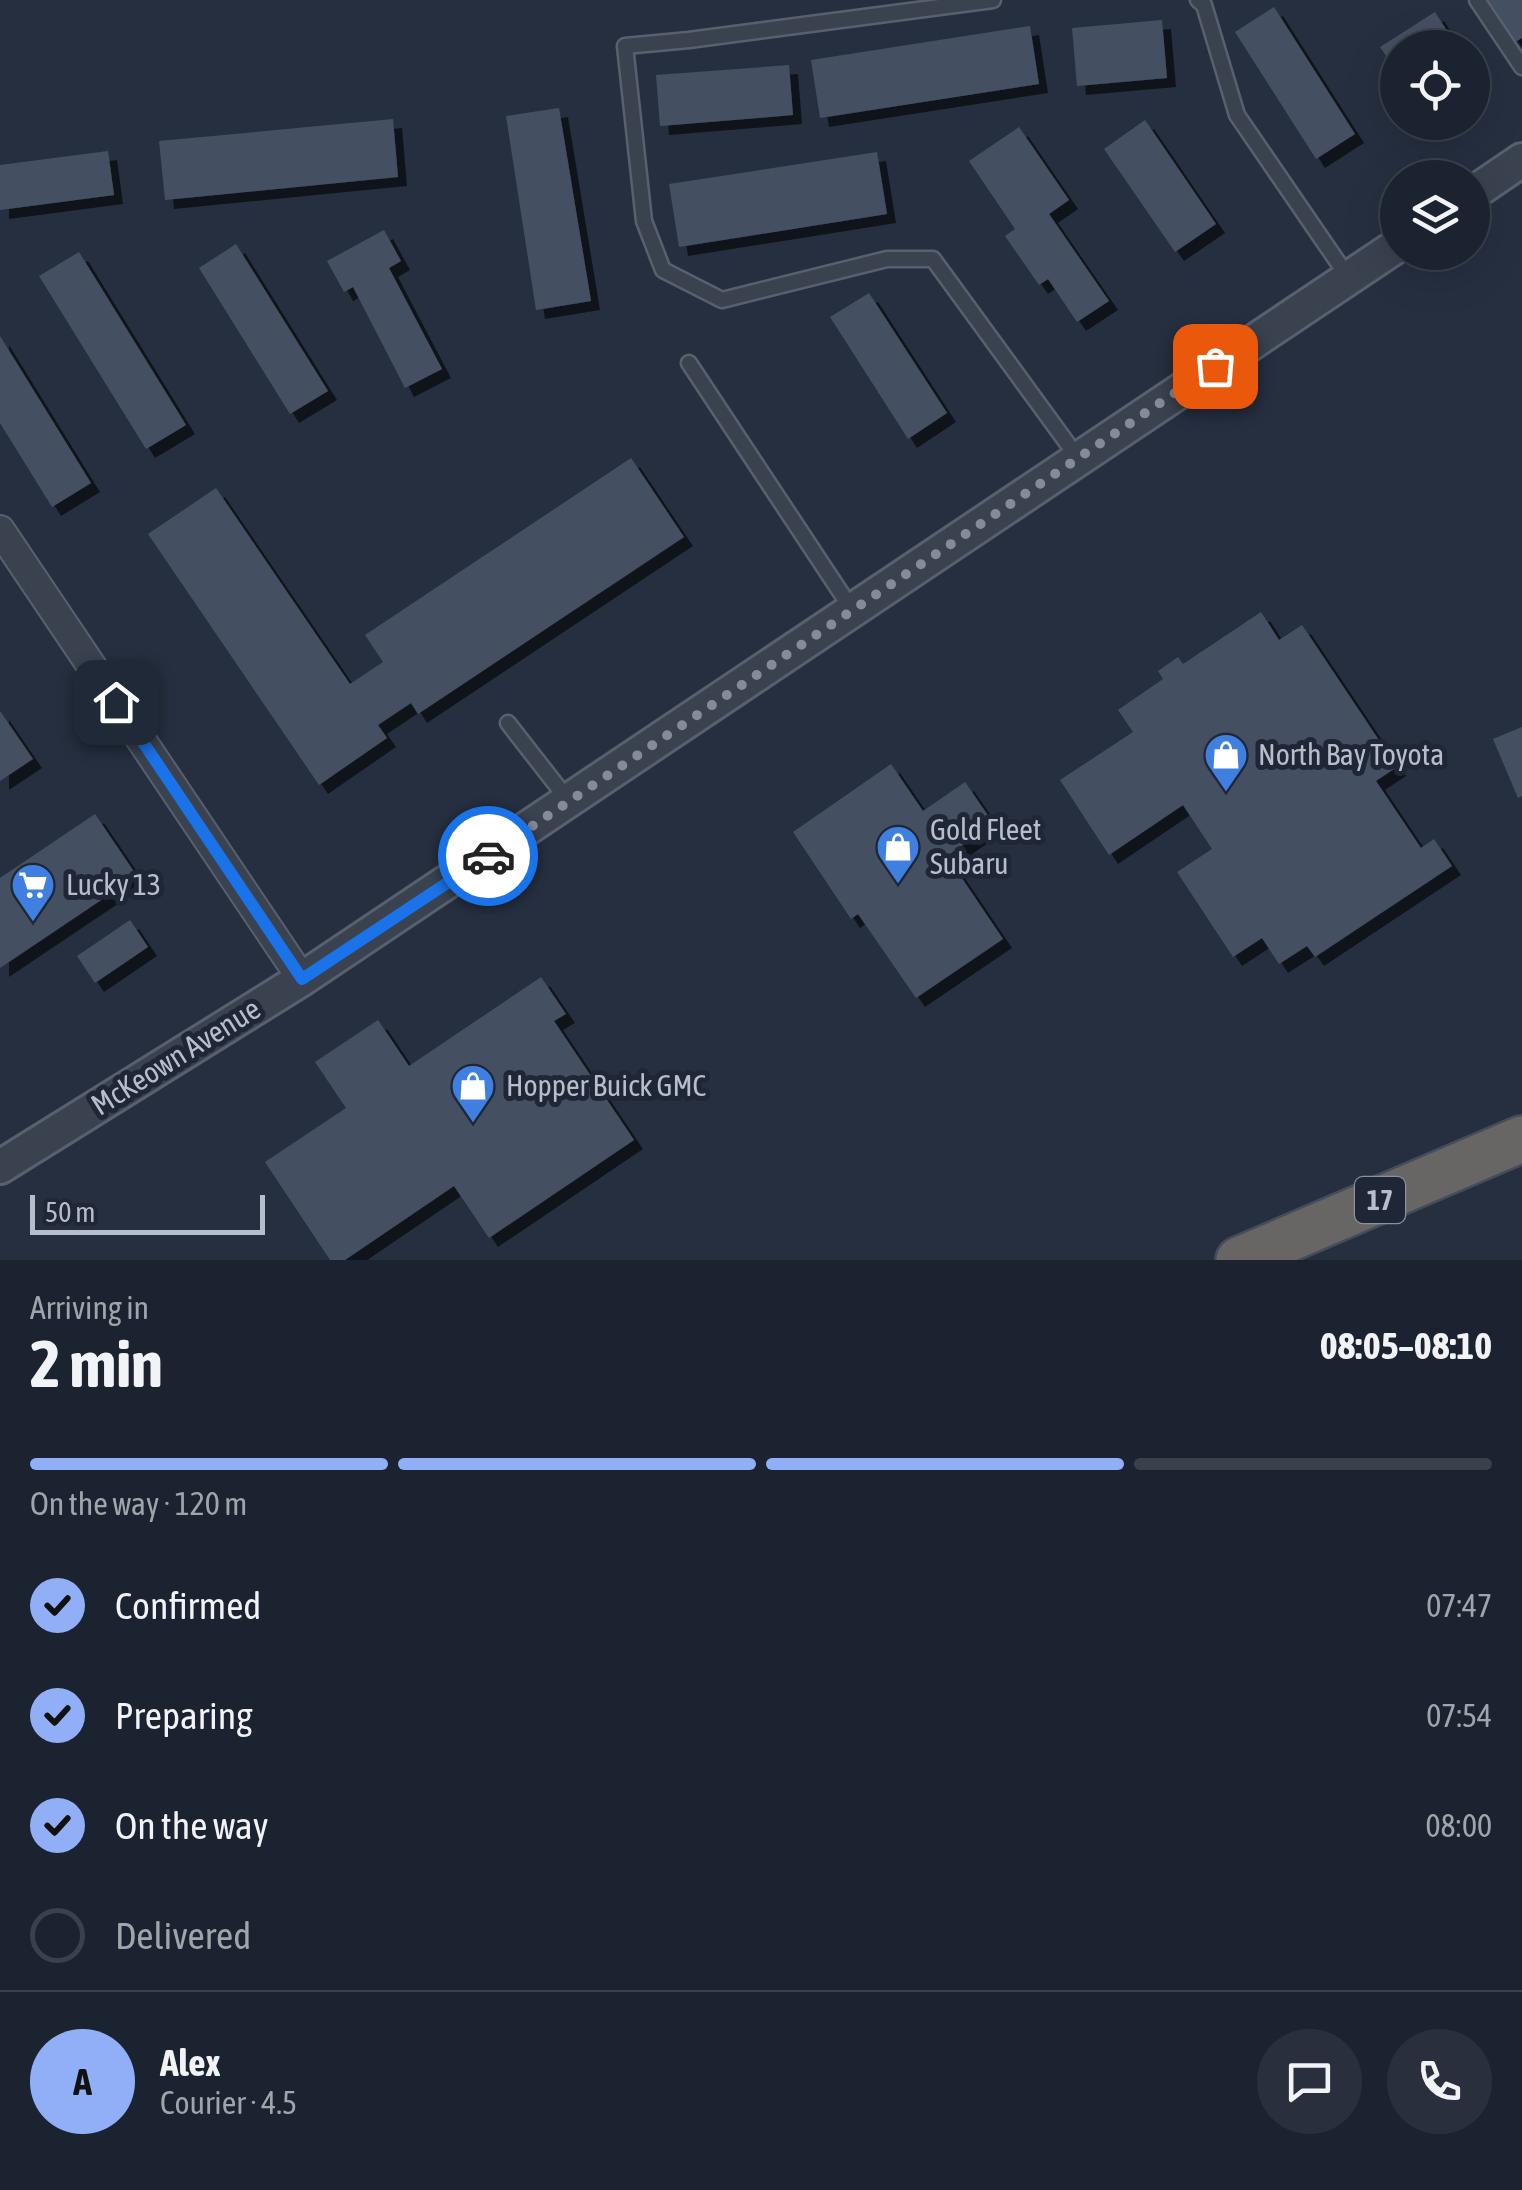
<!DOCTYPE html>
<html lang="en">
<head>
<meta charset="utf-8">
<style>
  :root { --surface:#1c2330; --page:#292f3c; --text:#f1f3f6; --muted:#a0a4ab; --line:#3a404c; --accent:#90aff7 }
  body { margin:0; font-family:"Asap Condensed",sans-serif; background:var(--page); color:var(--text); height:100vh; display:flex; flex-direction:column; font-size:38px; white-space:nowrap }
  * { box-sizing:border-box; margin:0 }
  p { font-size:32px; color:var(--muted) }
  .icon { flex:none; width:55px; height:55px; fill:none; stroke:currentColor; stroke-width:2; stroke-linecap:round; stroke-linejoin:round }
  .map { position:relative; height:1260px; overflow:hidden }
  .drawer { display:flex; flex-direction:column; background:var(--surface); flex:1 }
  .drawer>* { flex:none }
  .fabs { position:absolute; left:1380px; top:30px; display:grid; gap:20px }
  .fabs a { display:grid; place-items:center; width:110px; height:110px; border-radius:50%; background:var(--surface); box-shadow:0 10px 40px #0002,0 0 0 2px var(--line); font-size:50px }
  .scale { position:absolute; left:30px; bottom:25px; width:235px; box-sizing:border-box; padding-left:10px; border:5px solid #b7bdcb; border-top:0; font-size:28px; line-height:35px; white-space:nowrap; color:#b7bdcb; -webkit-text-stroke:8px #1f2636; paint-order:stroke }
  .pin { position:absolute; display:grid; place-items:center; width:85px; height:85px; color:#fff; margin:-42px; border-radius:20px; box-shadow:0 5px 15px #0006 }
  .courier { position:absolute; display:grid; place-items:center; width:100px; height:100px; margin:-50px; border:8px solid #1a73e8; border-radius:50%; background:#fff; color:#222; box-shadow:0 2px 12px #0007 }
  .overview em { font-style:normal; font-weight:700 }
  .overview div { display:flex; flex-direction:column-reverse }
  .overview { display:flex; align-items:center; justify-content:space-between; height:170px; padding:0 30px }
  h1 { font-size:65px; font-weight:700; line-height:75px }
  .bar { display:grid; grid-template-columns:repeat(4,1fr); gap:15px 10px; align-content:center; height:120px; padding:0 30px }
  .bar i { height:12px; border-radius:8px; background:var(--line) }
  .bar .active { background:var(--accent) }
  .bar p { grid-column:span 4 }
  .line { display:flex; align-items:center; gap:25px; padding:0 30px; border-top:2px solid var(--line) }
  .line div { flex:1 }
  .round { display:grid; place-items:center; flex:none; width:105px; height:105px; border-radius:52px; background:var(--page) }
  ol { padding:0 30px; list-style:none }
  li { display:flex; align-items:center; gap:30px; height:110px }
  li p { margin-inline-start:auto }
  li .icon { padding:10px; border-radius:50%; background:var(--accent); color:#111; stroke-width:4 }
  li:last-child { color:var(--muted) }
  li i { width:55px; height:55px; border:5px solid var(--line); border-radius:50% }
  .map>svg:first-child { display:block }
  .building { fill:#454f62; filter:url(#shadow) }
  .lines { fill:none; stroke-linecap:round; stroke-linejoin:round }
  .service-casing { stroke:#585f6e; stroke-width:19 }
  .minor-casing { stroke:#585f6e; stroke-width:32 }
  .tertiary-casing { stroke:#585f6e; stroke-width:38 }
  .trunk-casing { stroke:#454c5b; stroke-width:50 }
  .service { stroke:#3a4250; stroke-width:14 }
  .minor { stroke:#3a4250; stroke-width:28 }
  .tertiary { stroke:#3a4250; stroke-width:32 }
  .trunk { stroke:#676664; stroke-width:45 }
  .done { stroke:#848b9a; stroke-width:10; stroke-dasharray:0 18 }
  .route { stroke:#1a73e8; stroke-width:12 }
  .labels { text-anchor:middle; stroke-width:10; stroke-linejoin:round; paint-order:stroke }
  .shield { fill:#1f2636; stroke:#89909e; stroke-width:2.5 }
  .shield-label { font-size:28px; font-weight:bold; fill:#b7bdcb }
  .poi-label { font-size:30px; fill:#b7bdcb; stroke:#1f2636; text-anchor:start }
  .street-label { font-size:30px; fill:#b7bdcb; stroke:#1f2636 }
</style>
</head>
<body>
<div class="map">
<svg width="1522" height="1260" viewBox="0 0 1522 1260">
  <defs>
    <filter id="shadow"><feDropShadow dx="9" dy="9" stdDeviation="0" flood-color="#0009"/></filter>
  </defs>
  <rect width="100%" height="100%" fill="#262f40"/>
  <g class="building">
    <path d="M1488 0H1522V38L1515 42Z"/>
    <path d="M1274 7 1355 134 1316 159 1235 32Z"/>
    <path d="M1435 12 1458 48H1398V73L1380 47Z"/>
    <path d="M1162 20 1167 78 1077 86 1072 28Z"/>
    <path d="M1030 26 1039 84 820 118 811 60Z"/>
    <path d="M789 65 793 115 660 126 656 75Z"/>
    <path d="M559 108 591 301 536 310 506 116Z"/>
    <path d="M393 119 398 177 165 200 159 141Z"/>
    <path d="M1145 120 1216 224 1175 252 1104 149Z"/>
    <path d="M1019 127 1069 200 1049 214 1109 301 1077 322 1048 279 1039 285 1005 236 1015 229 969 161Z"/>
    <path d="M108 151 114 195 0 210V165Z"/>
    <path d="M877 152 887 214 679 247 669 184Z"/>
    <path d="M384 230 401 261 389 268 442 369 405 388 353 287 344 292 327 261Z"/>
    <path d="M236 244 328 391 290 414 199 268Z"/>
    <path d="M79 252 186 425 146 449 39 276Z"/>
    <path d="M869 293 947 413 908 439 830 317Z"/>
    <path d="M0 336 91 483 52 507 0 423Z"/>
    <path d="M631 458 684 537 418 714 411 703 378 725 387 738 319 785 148 534 216 488 350 684 383 662 365 635Z"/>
    <path d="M1261 612 1279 640 1302 625 1397 767 1376 781 1421 848 1434 839 1452 866 1315 957 1307 946 1279 964 1262 938 1233 957 1177 872 1212 849 1183 805 1109 855 1060 780 1133 732 1118 710 1163 679 1158 671 1178 657 1183 664Z"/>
    <path d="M0 711 33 759 0 781Z"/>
    <path d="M1522 727V796L1518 798 1493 739Z"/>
    <path d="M891 764 923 811 965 782 994 824 947 856 1003 939 916 998 858 914 851 919 793 832Z"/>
    <path d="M95 814 137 876 0 968V878Z"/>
    <path d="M130 920 148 947 95 983 77 956Z"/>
    <path d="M541 977 566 1014 554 1021 634 1140 489 1238 454 1186 345 1260H330L265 1162 346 1108 315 1062 378 1020 409 1066Z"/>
  </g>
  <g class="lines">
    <defs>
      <g id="service">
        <path d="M993 0 689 40 625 46 644 221 663 270 722 300 887 259H933L1078 458"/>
        <path d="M1198 0 1204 5 1237 115 1348 277"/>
        <path d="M1477 0 1522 67"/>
        <path d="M689 363 851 608"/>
        <path d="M508 723 568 800"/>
      </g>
      <path id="minor" d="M0 530 302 979"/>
      <g id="tertiary">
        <path d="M1472 194 1522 160"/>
        <path d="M0 1167 302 979 1398 245"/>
      </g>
      <path id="trunk" d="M1239 1260 1522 1139"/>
    </defs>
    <use href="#service" class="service-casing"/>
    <use href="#minor" class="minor-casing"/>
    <use href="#tertiary" class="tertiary-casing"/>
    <use href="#trunk" class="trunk-casing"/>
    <use href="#service" class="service"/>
    <use href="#minor" class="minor"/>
    <use href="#tertiary" class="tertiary"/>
    <use href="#trunk" class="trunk"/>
  </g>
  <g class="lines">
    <path class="done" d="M488 856 1215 366"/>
    <path class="route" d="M116 702 302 979 488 856"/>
  </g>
  <defs>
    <symbol id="shop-pin" viewBox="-11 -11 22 30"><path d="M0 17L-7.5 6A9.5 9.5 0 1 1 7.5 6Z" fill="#3f7fe0" stroke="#1f2636"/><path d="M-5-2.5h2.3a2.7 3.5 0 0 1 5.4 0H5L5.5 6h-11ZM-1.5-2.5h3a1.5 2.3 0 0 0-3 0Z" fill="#fff"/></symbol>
    <symbol id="supermarket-pin" viewBox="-11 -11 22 30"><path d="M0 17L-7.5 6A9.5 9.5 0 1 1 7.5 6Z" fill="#3f7fe0" stroke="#1f2636"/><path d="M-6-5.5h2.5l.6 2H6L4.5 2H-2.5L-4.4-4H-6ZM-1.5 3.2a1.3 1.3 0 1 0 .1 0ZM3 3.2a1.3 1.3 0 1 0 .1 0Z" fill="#fff"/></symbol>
  </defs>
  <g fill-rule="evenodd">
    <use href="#shop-pin" x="1201" y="730" width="50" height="68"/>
    <use href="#shop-pin" x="873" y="822" width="50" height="68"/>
    <use href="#supermarket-pin" x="8" y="860" width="50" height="68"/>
    <use href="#shop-pin" x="448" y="1061" width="50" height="68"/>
  </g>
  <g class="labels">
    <rect class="shield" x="1355" y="1177" width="50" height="46" rx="8"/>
    <g class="shield-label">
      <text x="1380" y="1210">17</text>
    </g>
    <g class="poi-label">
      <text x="1258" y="765">North Bay Toyota</text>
      <text x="930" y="840">Gold Fleet<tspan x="930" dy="34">Subaru</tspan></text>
      <text x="66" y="895">Lucky 13</text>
      <text x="506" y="1096">Hopper Buick GMC</text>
    </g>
    <g class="street-label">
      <text transform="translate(176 1057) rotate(-32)" y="10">McKeown Avenue</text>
    </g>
  </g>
</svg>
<div class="fabs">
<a><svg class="icon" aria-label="locate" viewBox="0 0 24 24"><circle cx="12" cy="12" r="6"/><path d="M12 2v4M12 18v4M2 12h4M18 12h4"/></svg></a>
<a><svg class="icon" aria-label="layers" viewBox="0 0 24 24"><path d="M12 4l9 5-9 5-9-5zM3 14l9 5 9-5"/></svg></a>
</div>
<div class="scale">50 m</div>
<div class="pin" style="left:1215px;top:366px;background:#ea580c"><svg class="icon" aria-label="bag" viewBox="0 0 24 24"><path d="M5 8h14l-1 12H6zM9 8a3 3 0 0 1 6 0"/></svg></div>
<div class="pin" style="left:116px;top:702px;background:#1f2937"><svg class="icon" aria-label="home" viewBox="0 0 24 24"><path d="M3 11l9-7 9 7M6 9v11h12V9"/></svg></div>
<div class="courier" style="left:488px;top:856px"><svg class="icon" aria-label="car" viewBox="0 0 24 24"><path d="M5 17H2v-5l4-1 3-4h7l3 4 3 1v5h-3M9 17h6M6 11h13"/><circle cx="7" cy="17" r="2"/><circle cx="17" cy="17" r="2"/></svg></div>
</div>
<section class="drawer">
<div class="overview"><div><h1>2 min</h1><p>Arriving in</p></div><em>08:05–08:10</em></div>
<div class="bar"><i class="active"></i><i class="active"></i><i class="active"></i><i></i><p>On the way · 120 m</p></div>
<ol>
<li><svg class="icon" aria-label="check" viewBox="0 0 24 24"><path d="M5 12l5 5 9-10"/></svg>Confirmed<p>07:47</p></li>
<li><svg class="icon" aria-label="check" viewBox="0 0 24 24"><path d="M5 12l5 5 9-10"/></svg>Preparing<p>07:54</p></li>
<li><svg class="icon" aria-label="check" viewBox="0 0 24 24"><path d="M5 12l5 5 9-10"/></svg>On the way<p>08:00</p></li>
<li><i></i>Delivered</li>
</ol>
<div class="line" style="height:180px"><b class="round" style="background:var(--accent);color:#111">A</b><div><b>Alex</b><p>Courier · 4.5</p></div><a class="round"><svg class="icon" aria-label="chat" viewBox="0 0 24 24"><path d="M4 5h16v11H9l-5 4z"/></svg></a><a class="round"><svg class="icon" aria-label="phone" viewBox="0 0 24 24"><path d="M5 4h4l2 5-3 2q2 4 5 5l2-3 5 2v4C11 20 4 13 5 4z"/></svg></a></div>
</section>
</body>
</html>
